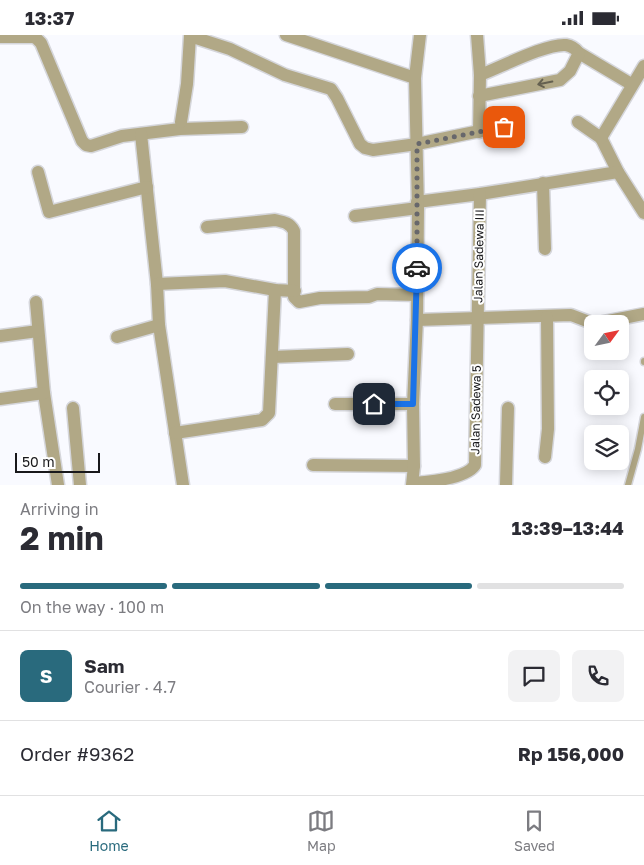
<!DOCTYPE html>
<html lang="en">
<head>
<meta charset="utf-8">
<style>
  :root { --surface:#fff; --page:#f2f2f3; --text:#2b2b33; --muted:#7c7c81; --line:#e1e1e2; --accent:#296a7d }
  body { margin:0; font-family:"Golos Text",sans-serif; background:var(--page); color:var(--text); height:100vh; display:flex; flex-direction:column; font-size:19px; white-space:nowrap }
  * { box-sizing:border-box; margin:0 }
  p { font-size:16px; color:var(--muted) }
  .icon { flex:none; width:28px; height:28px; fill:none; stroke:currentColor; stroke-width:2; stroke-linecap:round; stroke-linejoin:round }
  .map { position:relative; height:450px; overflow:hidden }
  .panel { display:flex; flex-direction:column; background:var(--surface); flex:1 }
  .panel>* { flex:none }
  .needle { width:32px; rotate:57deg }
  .tools { position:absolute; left:584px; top:280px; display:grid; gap:10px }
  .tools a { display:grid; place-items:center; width:45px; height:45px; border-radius:8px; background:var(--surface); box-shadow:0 2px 12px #0003; font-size:25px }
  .scale { position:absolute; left:15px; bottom:12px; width:85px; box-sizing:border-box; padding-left:5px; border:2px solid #18181b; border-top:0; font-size:14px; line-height:18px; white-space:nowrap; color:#18181b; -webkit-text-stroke:4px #fff; paint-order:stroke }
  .pin { position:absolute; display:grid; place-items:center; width:42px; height:42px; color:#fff; margin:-21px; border-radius:10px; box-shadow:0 2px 8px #0006 }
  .courier { position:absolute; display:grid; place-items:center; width:50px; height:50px; margin:-25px; border:4px solid #1a73e8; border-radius:50%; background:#fff; color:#222; box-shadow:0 1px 6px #0007 }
  .head em { font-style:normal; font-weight:700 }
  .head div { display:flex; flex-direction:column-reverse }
  .head { display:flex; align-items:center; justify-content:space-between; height:85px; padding:0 20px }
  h1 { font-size:32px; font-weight:700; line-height:38px }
  .bar { display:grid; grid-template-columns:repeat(4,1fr); gap:8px 5px; align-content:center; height:60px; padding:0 20px }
  .bar i { height:6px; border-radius:4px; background:var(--line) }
  .bar .active { background:var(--accent) }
  .bar p { grid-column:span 4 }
  .line { display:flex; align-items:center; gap:12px; padding:0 20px; border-top:1px solid var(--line) }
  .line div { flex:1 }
  .round { display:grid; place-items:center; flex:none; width:52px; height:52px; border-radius:8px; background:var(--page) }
  .status { display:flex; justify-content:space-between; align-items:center; height:35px; padding:0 25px; background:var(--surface); direction:ltr }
  .status svg { height:14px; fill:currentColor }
  .menu { display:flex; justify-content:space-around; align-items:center; height:70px; border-top:1px solid var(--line); background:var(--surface); font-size:14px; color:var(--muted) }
  .menu a { display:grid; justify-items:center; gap:2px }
  .menu .active { color:var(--accent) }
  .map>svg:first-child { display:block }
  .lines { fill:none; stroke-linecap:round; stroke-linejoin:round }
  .lane-casing { stroke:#d5d6db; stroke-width:9 }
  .street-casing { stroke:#d5d6db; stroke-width:15 }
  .lane { stroke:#b1a886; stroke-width:6 }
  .street { stroke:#b1a886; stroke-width:12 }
  .oneway { stroke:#646050 }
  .done { stroke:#67676b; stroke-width:5; stroke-dasharray:0 9 }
  .route { stroke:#1a73e8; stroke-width:6 }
  .labels { text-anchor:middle; stroke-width:4; stroke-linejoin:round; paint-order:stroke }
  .street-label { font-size:12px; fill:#18181b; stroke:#fff }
</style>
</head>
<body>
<div class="status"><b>13:37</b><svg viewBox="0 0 49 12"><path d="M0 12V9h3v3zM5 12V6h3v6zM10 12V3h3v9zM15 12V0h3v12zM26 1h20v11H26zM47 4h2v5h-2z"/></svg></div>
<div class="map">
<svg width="644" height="450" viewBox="0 0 644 450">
  <rect width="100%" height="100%" fill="#f9faff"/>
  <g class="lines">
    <defs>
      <g id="lane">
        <path d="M644 326V327"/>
        <path d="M628 450 638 414 644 382"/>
      </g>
      <g id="street">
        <path d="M286 0 415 43"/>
        <path d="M477 0 480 40 479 97"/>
        <path d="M0 2H32L36 3 41 8 82 106 86 110 91 111 122 101 180 94 242 92"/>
        <path d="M480 40C499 33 547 8 566 10 572 11 575 13 579 18L631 49"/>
        <path d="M479 61 560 45 570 36 579 18"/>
        <path d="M181 87 187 49 190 1 230 14 285 40 331 54 337 63 360 109 365 113 373 115 417 109 504 91"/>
        <path d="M578 87 601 103"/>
        <path d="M141 99 157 249 159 290 183 450"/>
        <path d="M601 103 618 137 644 178"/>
        <path d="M601 103 644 31"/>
        <path d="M38 137 49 177 147 152"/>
        <path d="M543 148 545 214"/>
        <path d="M417 167 480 159 618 137"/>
        <path d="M355 181 418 173"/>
        <path d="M207 192 275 185C284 187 290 188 294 196V262L299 267 320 263 369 262 377 259 417 260"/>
        <path d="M157 249 225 246 275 255 295 256"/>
        <path d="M36 267 44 358 58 450"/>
        <path d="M417 285 571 280 592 288H598L644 279"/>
        <path d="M0 301 38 296"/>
        <path d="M117 302 159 290"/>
        <path d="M272 322 348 319"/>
        <path d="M0 364 44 358"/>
        <path d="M335 369H413"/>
        <path d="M73 373 80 450"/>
        <path d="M175 398 262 385 269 378 275 255"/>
        <path d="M545 422 548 394 547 282"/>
        <path d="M313 430 414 431"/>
        <path d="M413 448C428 447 466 444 475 430L480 159"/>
        <path d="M412 450 414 431 413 369 417 285 418 173 415 43 420 0"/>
        <path d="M506 450 508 373"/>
      </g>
    </defs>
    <use href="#lane" class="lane-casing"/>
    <use href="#street" class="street-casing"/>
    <use href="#lane" class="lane"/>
    <use href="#street" class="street"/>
  </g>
  <defs><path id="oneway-shaft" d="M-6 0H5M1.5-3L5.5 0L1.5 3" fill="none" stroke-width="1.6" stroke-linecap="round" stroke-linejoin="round" transform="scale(1.25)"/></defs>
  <use class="oneway" href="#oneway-shaft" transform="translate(545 48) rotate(169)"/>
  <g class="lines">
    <path class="done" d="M417 233V109L504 92"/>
    <path class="route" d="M374 369H413L417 233"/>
  </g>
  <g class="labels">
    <g class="street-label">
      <text transform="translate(479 221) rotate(-89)" y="4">Jalan Sadewa III</text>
      <text transform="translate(476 375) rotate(-89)" y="4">Jalan Sadewa 5</text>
    </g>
  </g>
</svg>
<div class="tools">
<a><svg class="needle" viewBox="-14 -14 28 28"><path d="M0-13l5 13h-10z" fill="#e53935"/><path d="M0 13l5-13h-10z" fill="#7c7c81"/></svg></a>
<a><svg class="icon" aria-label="locate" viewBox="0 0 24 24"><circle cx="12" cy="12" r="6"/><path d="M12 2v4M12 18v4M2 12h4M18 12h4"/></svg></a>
<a><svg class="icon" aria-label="layers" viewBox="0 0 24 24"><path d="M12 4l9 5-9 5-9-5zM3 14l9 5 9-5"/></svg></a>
</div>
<div class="scale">50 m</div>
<div class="pin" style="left:504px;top:92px;background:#ea580c"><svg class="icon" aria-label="bag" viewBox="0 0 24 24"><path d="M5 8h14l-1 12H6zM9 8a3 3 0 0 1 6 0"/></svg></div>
<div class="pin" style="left:374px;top:369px;background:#1f2937"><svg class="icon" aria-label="home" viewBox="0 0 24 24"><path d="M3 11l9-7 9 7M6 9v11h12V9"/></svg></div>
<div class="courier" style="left:417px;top:233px"><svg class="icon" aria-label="car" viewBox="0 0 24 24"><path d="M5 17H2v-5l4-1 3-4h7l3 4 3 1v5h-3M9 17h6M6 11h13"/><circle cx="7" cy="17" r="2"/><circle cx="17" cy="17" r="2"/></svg></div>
</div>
<section class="panel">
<div class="head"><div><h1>2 min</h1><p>Arriving in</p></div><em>13:39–13:44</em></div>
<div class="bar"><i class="active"></i><i class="active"></i><i class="active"></i><i></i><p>On the way · 100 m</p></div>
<div class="line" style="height:90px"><b class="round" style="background:var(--accent);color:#fff">S</b><div><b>Sam</b><p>Courier · 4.7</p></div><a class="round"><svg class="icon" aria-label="chat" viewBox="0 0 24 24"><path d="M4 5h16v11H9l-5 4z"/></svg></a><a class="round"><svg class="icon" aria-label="phone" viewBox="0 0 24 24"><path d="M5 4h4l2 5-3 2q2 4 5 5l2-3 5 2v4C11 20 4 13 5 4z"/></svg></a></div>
<div class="line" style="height:65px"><div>Order #9362</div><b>Rp 156,000</b></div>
</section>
<nav class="menu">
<a class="active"><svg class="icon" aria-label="home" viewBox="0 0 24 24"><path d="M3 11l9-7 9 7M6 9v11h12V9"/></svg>Home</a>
<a><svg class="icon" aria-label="map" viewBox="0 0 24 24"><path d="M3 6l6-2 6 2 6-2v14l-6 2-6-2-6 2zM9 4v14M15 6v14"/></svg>Map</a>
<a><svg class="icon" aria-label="saved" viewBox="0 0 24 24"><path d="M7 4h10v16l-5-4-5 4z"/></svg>Saved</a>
</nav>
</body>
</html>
